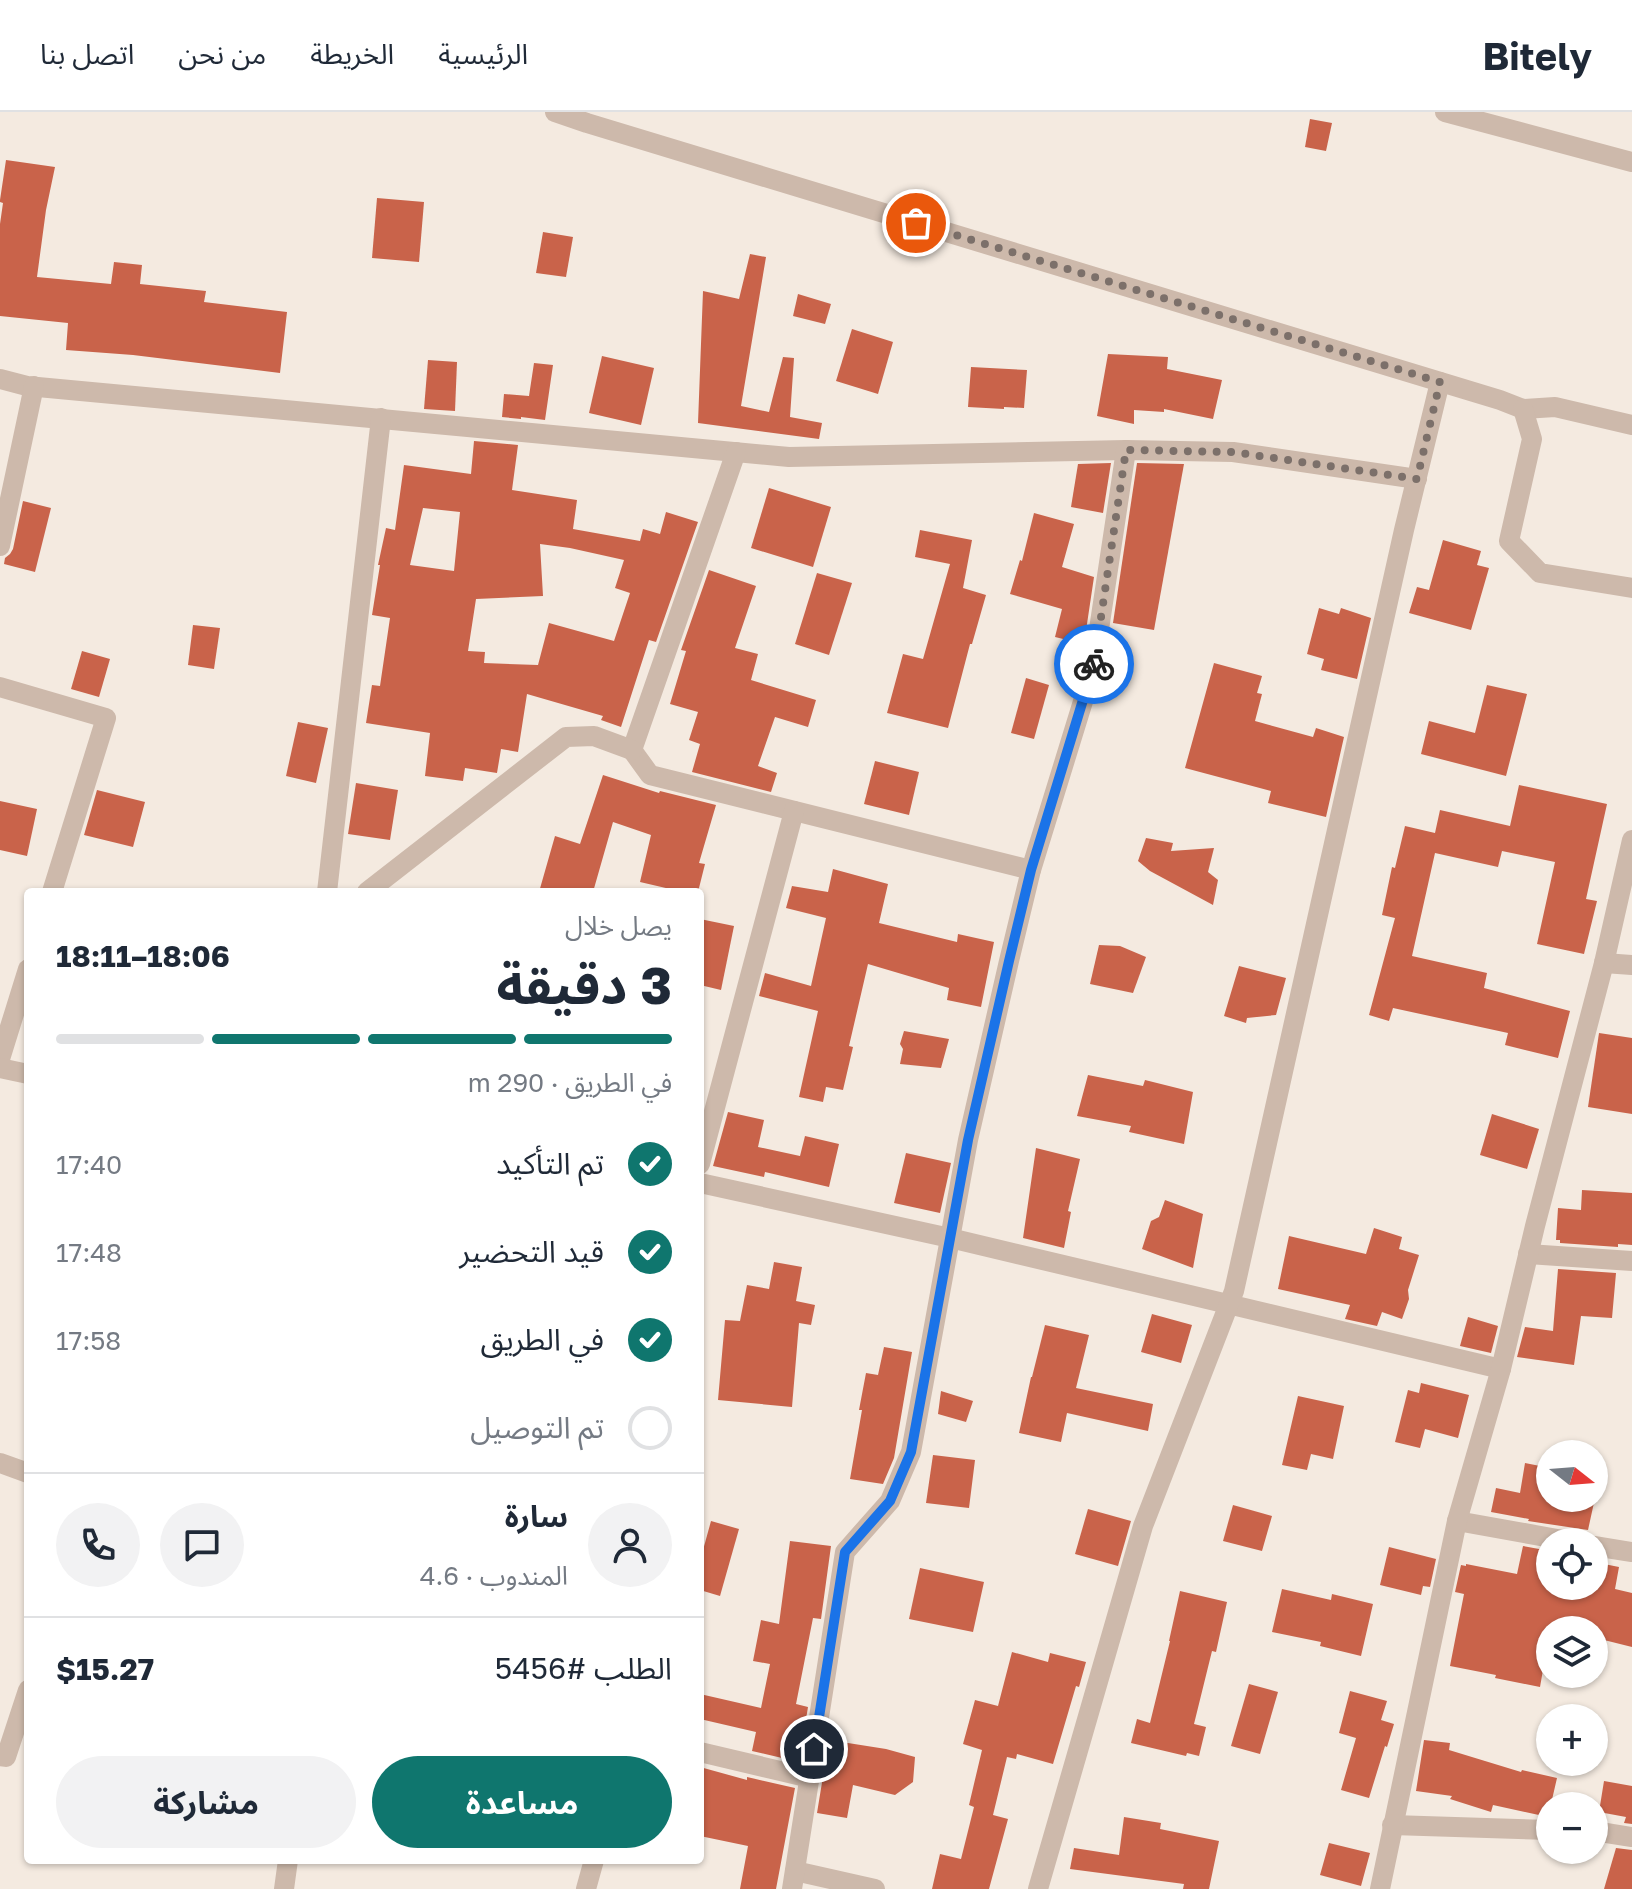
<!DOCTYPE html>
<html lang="ar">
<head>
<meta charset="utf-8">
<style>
  :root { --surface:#fff; --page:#f2f2f3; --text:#1f2937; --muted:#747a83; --line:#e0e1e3; --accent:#0f766e }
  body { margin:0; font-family:"Golos Text","Noto Sans Arabic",sans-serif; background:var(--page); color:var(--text); direction:rtl; height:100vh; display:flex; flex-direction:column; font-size:30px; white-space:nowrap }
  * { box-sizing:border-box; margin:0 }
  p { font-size:26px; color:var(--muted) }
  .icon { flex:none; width:44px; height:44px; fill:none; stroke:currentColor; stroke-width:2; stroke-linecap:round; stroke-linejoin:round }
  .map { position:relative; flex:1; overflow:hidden; direction:ltr }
  .side { position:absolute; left:24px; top:776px; width:680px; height:976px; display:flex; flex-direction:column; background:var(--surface); border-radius:8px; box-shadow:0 2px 6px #0004; direction:rtl }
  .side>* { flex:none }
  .needle { width:52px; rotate:107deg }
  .tools { position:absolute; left:1536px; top:1328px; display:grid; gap:16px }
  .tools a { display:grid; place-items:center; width:72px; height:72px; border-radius:50%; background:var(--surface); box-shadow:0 2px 6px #0004; font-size:40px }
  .pin { position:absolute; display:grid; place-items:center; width:68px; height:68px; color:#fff; margin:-34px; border:4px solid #fff; border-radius:50%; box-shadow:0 2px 8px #0007 }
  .courier { position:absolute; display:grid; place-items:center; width:80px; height:80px; margin:-40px; border:6px solid #1a73e8; border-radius:50%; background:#fff; color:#222; box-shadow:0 2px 10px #0007 }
  .head em { font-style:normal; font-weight:700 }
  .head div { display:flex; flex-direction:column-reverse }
  .head { display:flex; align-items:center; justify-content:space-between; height:136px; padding:0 32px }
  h1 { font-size:52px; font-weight:700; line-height:60px }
  .bar { display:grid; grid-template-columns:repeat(4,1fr); gap:12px 8px; align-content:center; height:96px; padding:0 32px }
  .bar i { height:10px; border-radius:6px; background:var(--line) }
  .bar .active { background:var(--accent) }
  .bar p { grid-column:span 4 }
  .line { display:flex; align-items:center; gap:20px; padding:0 32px; border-top:2px solid var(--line) }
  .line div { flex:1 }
  .round { display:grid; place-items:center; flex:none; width:84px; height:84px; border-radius:42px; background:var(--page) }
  ol { padding:0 32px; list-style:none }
  li { display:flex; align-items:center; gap:24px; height:88px }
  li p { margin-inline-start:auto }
  li .icon { padding:8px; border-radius:50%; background:var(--accent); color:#fff; stroke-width:4 }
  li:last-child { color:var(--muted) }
  li i { width:44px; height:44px; border:4px solid var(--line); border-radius:50% }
  .button { display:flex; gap:16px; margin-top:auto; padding:16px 32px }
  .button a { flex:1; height:92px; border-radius:48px; background:var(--accent); color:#fff; font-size:32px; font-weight:700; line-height:92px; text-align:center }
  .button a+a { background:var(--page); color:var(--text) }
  header { display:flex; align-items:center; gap:48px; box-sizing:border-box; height:112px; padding:0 40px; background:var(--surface); border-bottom:2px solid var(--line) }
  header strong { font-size:38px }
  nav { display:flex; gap:44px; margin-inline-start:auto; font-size:28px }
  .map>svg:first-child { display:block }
  .building { fill:#c9634a; fill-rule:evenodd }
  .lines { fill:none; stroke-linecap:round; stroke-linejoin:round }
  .street { stroke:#cdb9ab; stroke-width:20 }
  .done { stroke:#7c706a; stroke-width:8; stroke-dasharray:0 14.4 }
  .route { stroke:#1a73e8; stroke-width:10 }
</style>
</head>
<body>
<header>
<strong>Bitely</strong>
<nav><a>الرئيسية</a><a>الخريطة</a><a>من نحن</a><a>اتصل بنا</a></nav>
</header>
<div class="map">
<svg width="1632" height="1777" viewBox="0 0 1632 1777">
  <rect width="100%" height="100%" fill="#f4eae0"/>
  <g class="building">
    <path d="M1310 7 1332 11 1326 39 1305 35Z"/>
    <path d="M6 48 55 55 46 98 37 165 111 172 114 150 142 153 140 172 206 179 204 190 287 200 280 261 133 243 66 238 68 211 0 204V112L3 91 0 90V88Z"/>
    <path d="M377 86 424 90 419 150 372 146Z"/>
    <path d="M543 120 573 125 566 165 536 161Z"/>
    <path d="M750 142 766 145 741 294 769 300 783 245 794 246 790 305 822 311 819 327 698 311 703 179 739 187Z"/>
    <path d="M798 182 831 192 825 212 793 204Z"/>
    <path d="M852 217 893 230 878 282 836 269Z"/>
    <path d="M1108 242 1168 245 1167 257 1222 268 1213 307 1164 297V300L1134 298V312L1097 304Z"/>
    <path d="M602 244 654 256 641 313 589 301Z"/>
    <path d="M428 248 457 250 455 299 424 297Z"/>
    <path d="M534 251 553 253 545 308 521 305V307L502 305 504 282 529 284Z"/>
    <path d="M971 255 1027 258 1024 296 1004 295V297L968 295Z"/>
    <path d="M474 329 518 333 512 378 577 388 573 417 640 429 643 417 660 422 666 400 698 410 656 530 649 528 621 615 601 608 603 604 527 582 518 640 501 637 497 661 465 656 463 669 425 664 430 621 366 611 372 573 380 574 390 506 372 503 380 453H378L386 416 395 418 404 353 471 362ZM423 396 460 400 454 459 410 453ZM540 432 570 436 624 448 615 476 630 481 614 529 549 511 538 553 484 551 485 540 468 539 476 487 543 484Z"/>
    <path d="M1111 351 1103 401 1071 395 1078 352Z"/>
    <path d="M1137 351 1184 352 1154 518 1113 511Z"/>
    <path d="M769 376 831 395 813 455 751 436Z"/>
    <path d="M23 389 51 396 35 460 4 452 5 446 10 442 13 437Z"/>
    <path d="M1034 401 1074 412 1062 455 1094 465 1084 532 1055 525 1062 497 1010 482 1020 448 1022 449Z"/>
    <path d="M920 418 972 428 963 476 986 483 972 532H970L948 616 887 601 903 542 923 547 950 452 915 445Z"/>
    <path d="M1443 428 1481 439 1477 453 1489 456 1471 518 1409 501 1417 475 1429 478Z"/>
    <path d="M709 458 756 474 735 536 758 542 751 568 816 588 808 615 775 605 758 654 777 661 771 680 692 660 700 632 689 628 698 600 670 592 686 539 681 538Z"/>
    <path d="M817 461 852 471 829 543 795 532Z"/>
    <path d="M1319 496 1339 502 1341 496 1371 506 1357 567 1321 558 1324 547 1307 542Z"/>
    <path d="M193 513 220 516 214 557 188 553Z"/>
    <path d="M82 539 110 547 99 585 71 577Z"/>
    <path d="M1214 551 1262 564 1257 581 1262 582 1255 609 1313 625 1316 616 1344 625 1326 705 1268 691 1271 679 1185 656Z"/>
    <path d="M1026 566 1049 573 1034 627 1011 621Z"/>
    <path d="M1487 573 1527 582 1506 664 1421 642 1429 609 1475 621Z"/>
    <path d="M298 610 328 616 316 671 286 664Z"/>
    <path d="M875 649 919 660 909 703 864 692Z"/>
    <path d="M603 663 659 681 660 679 716 693 699 751 705 752 698 780H683L640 770 651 723 613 710 593 780H539L555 724 580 732Z"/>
    <path d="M356 671 398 678 390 728 348 722Z"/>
    <path d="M1519 673 1607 692 1586 787 1597 789 1584 842 1537 832 1555 750 1502 739 1498 755 1435 741 1412 844 1487 861 1484 876 1570 899 1558 946 1505 933 1508 921 1393 896 1389 909 1369 903 1395 806 1382 803 1392 755 1395 756 1405 714 1435 721 1440 698 1510 714Z"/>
    <path d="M97 678 145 690 133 735 84 723Z"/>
    <path d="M0 689 37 697 27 744 0 738Z"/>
    <path d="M1146 726 1173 731 1171 739 1214 736 1208 760 1218 768 1213 793 1150 759 1138 749Z"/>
    <path d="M833 757 888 772 879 811 957 830 958 822 994 830 981 895 947 888 949 876 868 852 849 934 853 935 843 978 826 975 823 990 799 985 818 899 759 884 765 861 811 874 826 806 786 796 792 774 828 780Z"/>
    <path d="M700 807 734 814 721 878 700 873Z"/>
    <path d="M1099 833 1120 834 1146 845 1133 881 1090 872Z"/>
    <path d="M1239 854 1286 866 1276 903 1247 906 1246 911 1224 904Z"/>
    <path d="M904 919 949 927 941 956 900 952 903 937 900 932Z"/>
    <path d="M1599 921 1632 926V1002L1588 995Z"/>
    <path d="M1088 963 1143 974 1145 968 1193 980 1184 1032 1129 1020 1131 1014 1077 1004Z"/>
    <path d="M728 1000 764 1008 758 1035 800 1044 805 1024 839 1032 829 1075 765 1060 764 1065 713 1054Z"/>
    <path d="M1492 1002 1539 1017 1527 1057 1480 1043Z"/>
    <path d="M1036 1036 1080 1047 1068 1099 1071 1100 1064 1136 1023 1126Z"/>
    <path d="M906 1041 951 1051 940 1101 894 1091Z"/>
    <path d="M1582 1078 1632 1081V1133L1618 1132V1135L1560 1131V1128H1556L1558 1096 1581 1098Z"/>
    <path d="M1165 1088 1203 1102 1193 1156 1142 1137 1151 1109 1159 1105Z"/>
    <path d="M1374 1116 1402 1125 1399 1137 1419 1143 1408 1178 1409 1187 1402 1207 1382 1200 1377 1214 1345 1207 1350 1193 1278 1177 1289 1124 1366 1142Z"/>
    <path d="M774 1150 802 1155 796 1189 815 1193 811 1213 799 1211 792 1295 718 1288 725 1208 740 1209 747 1173 769 1177Z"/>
    <path d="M1558 1157 1616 1161 1612 1206 1581 1204 1574 1253 1517 1245 1525 1215 1553 1219Z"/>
    <path d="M1152 1202 1192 1213 1181 1251 1141 1240Z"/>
    <path d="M1468 1205 1498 1214 1491 1241 1460 1234Z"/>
    <path d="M1045 1213 1089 1223 1076 1276 1153 1292 1148 1319 1067 1301 1061 1330 1019 1321 1031 1265H1032Z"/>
    <path d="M884 1235 912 1240 894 1346 883 1372 850 1367 862 1298H859L866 1261 878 1263Z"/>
    <path d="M1421 1271 1469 1283 1458 1326 1425 1317 1420 1336 1395 1330 1408 1278 1419 1281Z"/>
    <path d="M941 1279 973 1289 966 1310 938 1302Z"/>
    <path d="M1298 1284 1344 1294 1333 1347 1311 1342 1307 1358 1282 1353Z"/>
    <path d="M933 1343 975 1348 969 1396 926 1391Z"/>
    <path d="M1525 1351 1540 1354 1541 1351 1550 1352V1386H1595L1588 1418 1528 1409 1529 1407 1491 1400 1496 1376 1520 1381Z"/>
    <path d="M1233 1393 1272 1404 1262 1439 1223 1429Z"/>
    <path d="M1088 1397 1131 1409 1118 1454 1075 1442Z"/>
    <path d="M711 1409 739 1417 720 1484 700 1478V1449Z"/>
    <path d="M790 1429 831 1434 821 1507 813 1506 796 1592 808 1595 799 1650 752 1639 756 1620 700 1607V1582L761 1596 770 1552 753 1549 761 1508 779 1512Z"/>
    <path d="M1523 1434 1550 1439V1474H1594V1450L1619 1455 1615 1477 1632 1481V1535L1604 1528 1603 1530 1594 1529V1518H1550L1540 1575 1495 1566 1496 1563 1450 1554 1464 1482 1455 1480 1461 1453 1466 1454V1452L1517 1462Z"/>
    <path d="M1389 1435 1436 1447 1430 1475 1423 1474 1421 1483 1380 1473Z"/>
    <path d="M920 1456 984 1470 973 1520 909 1507Z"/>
    <path d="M1282 1477 1331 1488 1332 1482 1373 1492 1361 1544 1320 1534 1321 1530 1272 1520Z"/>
    <path d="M1180 1479 1227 1490 1216 1540 1212 1539 1194 1612 1206 1615 1199 1644 1187 1641 1186 1644 1131 1631 1137 1607 1150 1611 1170 1529H1169Z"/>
    <path d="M1012 1540 1048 1550 1050 1541 1086 1550 1079 1575 1076 1574 1053 1652 1017 1642 1016 1647 1007 1645 993 1703 1008 1707 989 1777H932L940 1742 961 1747 974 1695 969 1693 982 1638 963 1632 975 1588 998 1594Z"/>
    <path d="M1249 1572 1278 1580 1260 1642 1231 1634Z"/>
    <path d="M1350 1579 1387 1589 1381 1608 1394 1612 1387 1635 1385 1634 1369 1686 1341 1678 1356 1626 1339 1621Z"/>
    <path d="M829 1628 886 1637 915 1645 913 1670 895 1683 853 1673 847 1706 817 1701Z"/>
    <path d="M1424 1628 1450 1631 1449 1638 1521 1660 1522 1658 1557 1666 1548 1705 1493 1693 1491 1700 1450 1687 1452 1684 1416 1679Z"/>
    <path d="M700 1655 747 1668V1665L795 1676 776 1777H740L748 1734 700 1724Z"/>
    <path d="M1604 1669 1632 1674V1712L1624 1711 1626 1705 1599 1700Z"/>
    <path d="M1124 1705 1161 1711 1160 1717 1219 1729 1209 1777H1183L1184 1772 1070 1757 1074 1736 1119 1743Z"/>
    <path d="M1329 1731 1370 1741 1361 1774 1320 1763Z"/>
    <path d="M1616 1736 1632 1738V1777H1604Z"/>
  </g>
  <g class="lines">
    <g class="street">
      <path d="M555 0 587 11 1500 288 1523 297 1555 295 1632 313"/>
      <path d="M1445 0 1632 50"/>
      <path d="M0 267 27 274 789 345 1126 338 1233 340 1417 367"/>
      <path d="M1523 297 1532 327 1509 429 1540 461 1632 476"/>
      <path d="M736 340 632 638 650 663 1031 758"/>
      <path d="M0 434 34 274"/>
      <path d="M0 575 106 606 52 780"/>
      <path d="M327 780 381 306"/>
      <path d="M367 780 566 625 594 624 632 638"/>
      <path d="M1604 851 1632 853"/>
      <path d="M0 947 28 857"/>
      <path d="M0 956 28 962"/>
      <path d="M700 1052 794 699"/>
      <path d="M700 1071 950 1126 1501 1257"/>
      <path d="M1528 1142 1632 1149"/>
      <path d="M0 1351 28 1361"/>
      <path d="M1457 1409 1574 1430"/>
      <path d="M1594 1434 1632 1440"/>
      <path d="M700 1640 810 1666"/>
      <path d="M0 1644 6 1645 28 1578"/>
      <path d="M1392 1713 1550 1718"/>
      <path d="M1594 1719 1632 1725"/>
      <path d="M795 1759 875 1777"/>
      <path d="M284 1777 288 1748"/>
      <path d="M586 1777 594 1748"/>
      <path d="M792 1777 845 1440 890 1389 911 1340 968 1028 1009 849 1031 758 1093 557 1126 338"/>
      <path d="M1038 1777 1143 1414 1234 1179 1404 418 1440 270"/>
      <path d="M1380 1777 1457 1409 1501 1257 1535 1114 1604 851 1632 728"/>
    </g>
  </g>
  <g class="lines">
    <path class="done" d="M916 111 1440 270 1417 367 1233 340 1126 338 1094 552"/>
    <path class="route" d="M814 1637 845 1440 890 1389 911 1340 968 1028 1009 849 1031 758 1094 552"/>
  </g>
</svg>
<div class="tools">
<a><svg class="needle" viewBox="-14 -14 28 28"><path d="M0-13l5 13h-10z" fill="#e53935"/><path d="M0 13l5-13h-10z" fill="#747a83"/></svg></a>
<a><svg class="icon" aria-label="locate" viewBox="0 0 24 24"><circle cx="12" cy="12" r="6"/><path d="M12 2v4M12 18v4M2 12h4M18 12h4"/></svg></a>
<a><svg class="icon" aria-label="layers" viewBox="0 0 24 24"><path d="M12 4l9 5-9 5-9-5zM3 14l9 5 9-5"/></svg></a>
<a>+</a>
<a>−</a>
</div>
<div class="pin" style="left:916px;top:111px;background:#ea580c"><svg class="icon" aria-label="bag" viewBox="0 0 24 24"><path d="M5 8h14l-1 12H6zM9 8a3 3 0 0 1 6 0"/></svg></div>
<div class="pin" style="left:814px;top:1637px;background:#1f2937"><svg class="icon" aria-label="home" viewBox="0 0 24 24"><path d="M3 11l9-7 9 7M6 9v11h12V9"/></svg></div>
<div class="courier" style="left:1094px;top:552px"><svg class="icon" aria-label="bike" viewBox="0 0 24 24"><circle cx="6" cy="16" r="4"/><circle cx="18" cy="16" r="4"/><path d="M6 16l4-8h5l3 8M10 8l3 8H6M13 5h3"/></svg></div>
<section class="side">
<div class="head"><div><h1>3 دقيقة</h1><p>يصل خلال</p></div><em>18:06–18:11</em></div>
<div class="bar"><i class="active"></i><i class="active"></i><i class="active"></i><i></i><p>في الطريق · 290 m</p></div>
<ol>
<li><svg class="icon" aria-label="check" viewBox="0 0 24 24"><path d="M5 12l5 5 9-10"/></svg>تم التأكيد<p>17:40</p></li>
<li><svg class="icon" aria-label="check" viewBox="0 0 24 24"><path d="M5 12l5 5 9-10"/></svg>قيد التحضير<p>17:48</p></li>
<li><svg class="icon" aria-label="check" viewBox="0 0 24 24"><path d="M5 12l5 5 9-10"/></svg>في الطريق<p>17:58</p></li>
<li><i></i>تم التوصيل</li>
</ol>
<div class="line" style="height:144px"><a class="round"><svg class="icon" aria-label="person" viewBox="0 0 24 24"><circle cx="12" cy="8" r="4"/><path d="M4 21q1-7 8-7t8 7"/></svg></a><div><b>سارة</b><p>المندوب · 4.6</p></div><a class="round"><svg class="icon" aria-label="chat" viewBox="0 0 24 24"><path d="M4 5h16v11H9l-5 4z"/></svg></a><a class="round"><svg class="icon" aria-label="phone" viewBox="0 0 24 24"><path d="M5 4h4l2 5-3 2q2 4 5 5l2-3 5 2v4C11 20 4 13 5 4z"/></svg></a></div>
<div class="line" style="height:104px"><div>الطلب #5456</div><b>$15.27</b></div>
<div class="button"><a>مساعدة</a><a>مشاركة</a></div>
</section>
</div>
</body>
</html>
